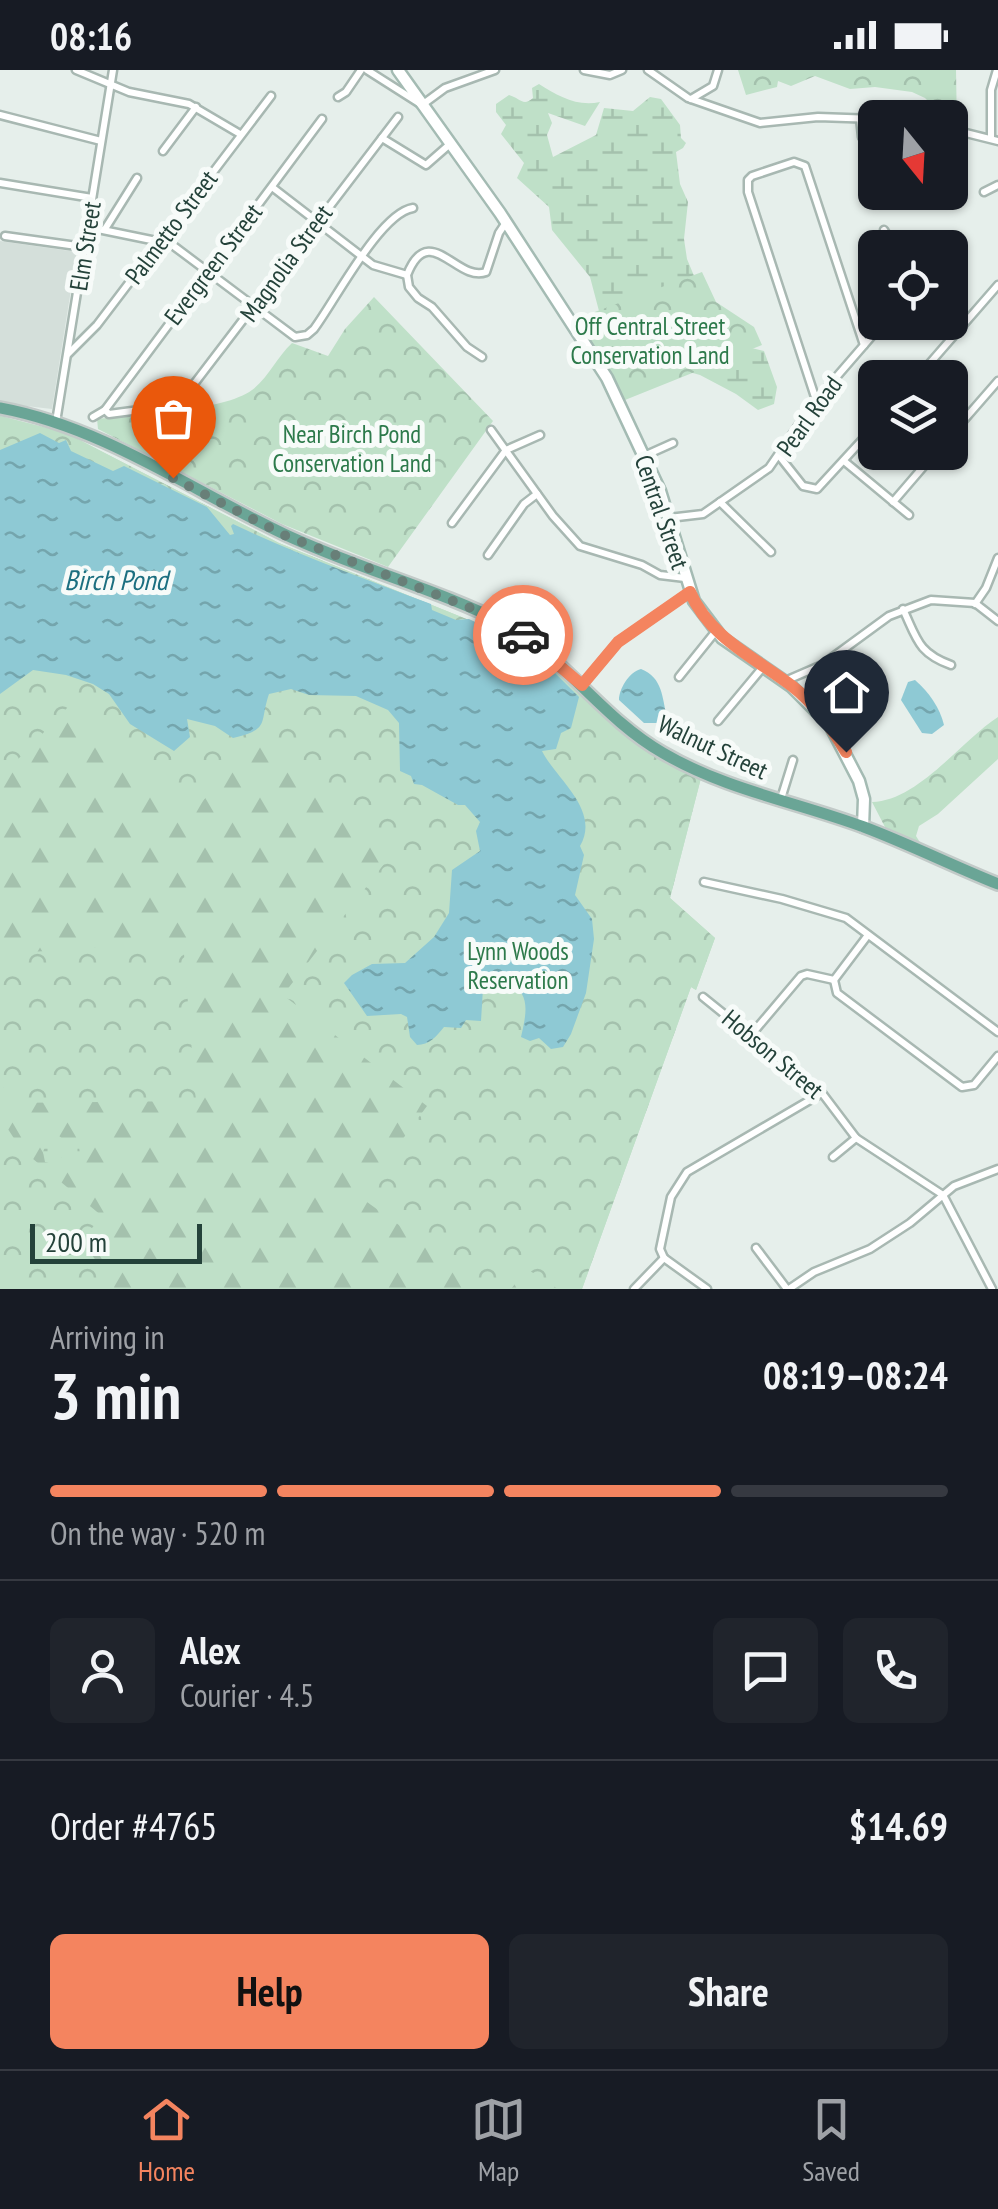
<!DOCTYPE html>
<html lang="en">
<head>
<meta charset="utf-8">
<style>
  :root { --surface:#171b24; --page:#20242c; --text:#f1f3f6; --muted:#9ea1a6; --line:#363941; --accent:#f4845f }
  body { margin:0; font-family:"PT Sans Narrow",sans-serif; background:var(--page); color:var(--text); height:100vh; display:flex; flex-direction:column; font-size:38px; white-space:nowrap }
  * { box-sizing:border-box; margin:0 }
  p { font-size:32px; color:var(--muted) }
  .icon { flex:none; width:55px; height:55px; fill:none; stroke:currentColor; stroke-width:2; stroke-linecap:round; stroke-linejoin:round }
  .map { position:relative; height:1219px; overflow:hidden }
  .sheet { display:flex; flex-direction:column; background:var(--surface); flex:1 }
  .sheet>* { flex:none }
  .needle { width:65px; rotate:162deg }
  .tools { position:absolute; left:858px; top:30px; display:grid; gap:20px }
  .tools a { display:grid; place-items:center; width:110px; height:110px; border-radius:15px; background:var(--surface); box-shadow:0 2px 8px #0004; font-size:50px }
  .scale { position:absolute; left:30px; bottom:25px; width:172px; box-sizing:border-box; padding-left:10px; border:5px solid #24423a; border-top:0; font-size:28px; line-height:35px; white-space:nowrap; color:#24423a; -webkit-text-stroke:8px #f7fbf9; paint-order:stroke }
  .pin { position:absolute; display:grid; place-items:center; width:85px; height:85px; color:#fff; margin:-102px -42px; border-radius:50% 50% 50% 0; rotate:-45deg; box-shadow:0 0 10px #0007 }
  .pin .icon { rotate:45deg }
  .courier { position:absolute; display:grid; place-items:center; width:100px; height:100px; margin:-50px; border:8px solid #f4845f; border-radius:50%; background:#fff; color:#222; box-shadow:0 2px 12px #0007 }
  .overview em { font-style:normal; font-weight:700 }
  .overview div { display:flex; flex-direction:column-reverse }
  .overview { display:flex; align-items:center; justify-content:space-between; height:170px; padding:0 50px }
  h1 { font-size:65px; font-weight:700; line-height:75px }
  .bar { display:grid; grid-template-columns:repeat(4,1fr); gap:15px 10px; align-content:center; height:120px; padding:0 50px }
  .bar i { height:12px; border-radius:8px; background:var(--line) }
  .bar .selected { background:var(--accent) }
  .bar p { grid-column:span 4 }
  .line { display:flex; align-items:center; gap:25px; padding:0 50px; border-top:2px solid var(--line) }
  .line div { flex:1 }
  .round { display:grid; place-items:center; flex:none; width:105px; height:105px; border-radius:15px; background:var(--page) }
  .action { display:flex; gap:20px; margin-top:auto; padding:20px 50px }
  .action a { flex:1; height:115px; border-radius:15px; background:var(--accent); color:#111; font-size:40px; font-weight:700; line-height:115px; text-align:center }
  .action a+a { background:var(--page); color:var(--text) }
  .status { display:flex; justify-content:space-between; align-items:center; height:70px; padding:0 50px; background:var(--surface); direction:ltr }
  .status svg { height:28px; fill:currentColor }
  .tabs { display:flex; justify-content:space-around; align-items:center; height:140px; border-top:2px solid var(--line); background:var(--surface); font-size:28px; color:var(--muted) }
  .tabs a { display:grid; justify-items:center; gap:5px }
  .tabs .selected { color:var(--accent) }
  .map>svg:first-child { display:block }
  .built { fill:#d4dfda }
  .forest { fill:url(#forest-firs) }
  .wetland { fill:url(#wetland-marsh) }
  .park { fill:url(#park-crowns) }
  .water { fill:url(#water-ripples) }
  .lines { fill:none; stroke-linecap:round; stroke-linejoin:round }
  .street-casing { stroke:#a8b8b2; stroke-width:11 }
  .secondary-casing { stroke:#a4bbb3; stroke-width:15 }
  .primary-casing { stroke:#c2cac8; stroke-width:16 }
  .street { stroke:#fff; stroke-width:6 }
  .secondary { stroke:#fff; stroke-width:10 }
  .primary { stroke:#6aa596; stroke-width:11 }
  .done { stroke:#687f78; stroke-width:10; stroke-dasharray:0 18 }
  .route { stroke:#f4845f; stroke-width:12 }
  .labels { text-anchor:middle; stroke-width:10; stroke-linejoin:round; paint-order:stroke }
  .street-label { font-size:25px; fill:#24423a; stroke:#f7fbf9 }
  .park-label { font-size:25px; fill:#2d7a4b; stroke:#f7fbf9 }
  .water-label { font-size:28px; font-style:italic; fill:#1c6f80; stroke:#f7fbf9 }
</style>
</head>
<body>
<div class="status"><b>08:16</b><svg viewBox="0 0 49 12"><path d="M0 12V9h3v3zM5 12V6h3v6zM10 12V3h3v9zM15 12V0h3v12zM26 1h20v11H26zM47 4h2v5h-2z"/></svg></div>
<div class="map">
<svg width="998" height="1219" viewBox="0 0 998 1219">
  <defs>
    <pattern id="forest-firs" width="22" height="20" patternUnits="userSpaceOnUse" patternTransform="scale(2.5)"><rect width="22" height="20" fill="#bfe0c8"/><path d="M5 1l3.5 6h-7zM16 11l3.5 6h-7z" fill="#a4c1ad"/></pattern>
    <pattern id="wetland-marsh" width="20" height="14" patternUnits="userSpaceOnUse" patternTransform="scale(2.5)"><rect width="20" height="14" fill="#bfe0c8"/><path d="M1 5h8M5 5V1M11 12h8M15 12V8" fill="none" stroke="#a4c1ad"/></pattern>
    <pattern id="park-crowns" width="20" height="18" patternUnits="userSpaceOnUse" patternTransform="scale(2.5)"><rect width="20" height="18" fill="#bfe0c8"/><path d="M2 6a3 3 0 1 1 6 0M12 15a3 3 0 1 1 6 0" fill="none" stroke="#a4c1ad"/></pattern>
    <pattern id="water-ripples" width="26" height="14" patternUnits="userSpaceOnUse" patternTransform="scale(2.5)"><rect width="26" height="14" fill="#8ec9d4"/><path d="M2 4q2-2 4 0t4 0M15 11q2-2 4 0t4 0" fill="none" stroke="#74a5ad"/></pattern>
  </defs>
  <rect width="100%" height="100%" fill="#e6efeb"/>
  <path class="built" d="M0 171 77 182 52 339 0 333Z"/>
  <path class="forest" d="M0 346 66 363 279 473 496 561 537 584 622 663 664 691 701 708 670 828 715 868 696 920 691 917 582 1219H0V624L342 627 459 958 291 479Z"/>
  <g class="wetland">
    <path d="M539 14C558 26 577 37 600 32L585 56 548 43 552 53 547 65 553 87 596 65 604 38 633 41 650 27 661 29 680 55 681 68 686 73 683 78 676 82 680 114 688 132 684 169 687 189 697 213 739 275 764 281 777 317 774 334 758 340 736 324 700 305 682 300 599 241 590 207 552 160 549 137 517 108 524 93 501 64 506 55 496 42V34L509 25C520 28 523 37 533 28L532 18Z"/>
    <path d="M59 1066 69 1074 79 1076 81 1094 64 1086 49 1093 45 1092 43 1082 47 1072Z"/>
  </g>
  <g class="park">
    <path d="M738 0H956L957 59 950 58V48L944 47 925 28 912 22 875 17 850 19 815 6 791 16 778 11 777 17 746 25Z"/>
    <path d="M702 202 716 232 754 257 762 275 625 330 576 249Z"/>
    <path d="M374 227 493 351 388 497 282 454 98 359 97 349C134 345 224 341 252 320 269 307 277 287 292 273L328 286 345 259Z"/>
    <path d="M0 346 66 363 279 473 496 561 537 584 622 663 664 691 701 708 670 828 715 868 696 920 691 917 582 1219H558L527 1199 511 1219H488L360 1127 427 1036 283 925 394 781 254 671 190 746 68 637 0 708Z"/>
    <path d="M998 647V689L938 744 919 756 916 766 921 774 886 759 872 732C918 731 961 671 998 647Z"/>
    <path d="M183 872 196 1031 5 1033 0 958V884Z"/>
    <path d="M0 1047 21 1079 102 1146 82 1170 115 1219H0Z"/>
  </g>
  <g class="water">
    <path d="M40 363 59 373 66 370 71 381 113 401 124 396 207 437 230 465 234 464 231 456 233 454C296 484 365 509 431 534L432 540 456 550 469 549 514 571 542 590 579 627 571 658 561 663 556 679 542 681C556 709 601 740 580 776L584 785 575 825 592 849 594 869 586 923 571 964 563 977 551 979 539 968 530 971 521 967C527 941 532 919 501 910L483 918 481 951 466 950 461 958 444 957C437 966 429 975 417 975L410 967 407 947 401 944 367 946 344 913 352 905 372 894 405 893 434 867 449 843 452 800 480 781 476 761 480 752 465 735H458L422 715 414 714 411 706 400 701 399 653 388 640 356 626 309 625 291 619 269 624C259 653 271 659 233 668L215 656 187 649 190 667 174 681 130 654 109 624 93 614 66 605 33 600 0 624V380Z"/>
    <path d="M641 599C663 608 662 627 667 648L663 653H644L619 630C619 619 629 602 641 599Z"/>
    <path d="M915 610C929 622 940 638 944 655L932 664 922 663 901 630 908 612Z"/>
  </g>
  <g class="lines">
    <defs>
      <g id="street">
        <path d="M76 0 129 22 189 34 240 64"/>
        <path d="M367 0 422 35 445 18 495 0"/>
        <path d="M584 0 610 5 622 0"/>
        <path d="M648 0 688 28 760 53 818 47 875 49"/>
        <path d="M338 27 346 22 361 0"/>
        <path d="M691 29 713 16 718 0"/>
        <path d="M0 45 101 71"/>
        <path d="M860 48 862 67 875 78"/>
        <path d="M950 59 998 71"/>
        <path d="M382 68 426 95 450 74"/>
        <path d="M991 68V20L997 0"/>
        <path d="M163 81 196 37"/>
        <path d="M0 113 92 128"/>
        <path d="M272 117 373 195 407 205"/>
        <path d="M984 122 998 115"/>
        <path d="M88 157 171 174 295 267 307 265 314 259C335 231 380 143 413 138"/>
        <path d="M105 159 137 108"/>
        <path d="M884 160 895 178"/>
        <path d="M5 166 84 177"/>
        <path d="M68 284 97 255 271 26"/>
        <path d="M482 287 467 277 432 237 418 228 409 217 407 205C429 149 457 213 486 202L499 163 505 154"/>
        <path d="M917 308 998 215"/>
        <path d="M816 330 748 122V110L752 106 794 92 805 96 864 275"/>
        <path d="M105 340 322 49"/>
        <path d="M93 347 105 340 109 344 178 335 398 47"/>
        <path d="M56 352 113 0"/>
        <path d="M491 360 553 446 580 476 642 495 660 505 685 508"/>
        <path d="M950 366 998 311"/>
        <path d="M644 386 673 373"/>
        <path d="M780 387 803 416 817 419 875 356"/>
        <path d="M844 391 909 445"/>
        <path d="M720 432 771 482"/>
        <path d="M893 432 936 382"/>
        <path d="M669 448 703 444 769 398 813 334 884 252"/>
        <path d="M452 453 506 380 540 365"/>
        <path d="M488 485 524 434 537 424"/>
        <path d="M975 534 986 518 998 488"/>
        <path d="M903 539C917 569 918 583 951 595"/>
        <path d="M518 562 540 530"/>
        <path d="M679 607 716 561"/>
        <path d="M785 611 822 595 889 546 931 530 975 533 998 551"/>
        <path d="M582 615 618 572 690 522"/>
        <path d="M718 651 763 597"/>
        <path d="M780 732 793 690"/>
        <path d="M704 812 782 829 846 848 998 962"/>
        <path d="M834 910 837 923 962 1017 974 1015 998 986"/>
        <path d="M834 910 868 865"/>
        <path d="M703 927 822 1023 856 1068 943 1125 992 1219"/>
        <path d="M751 965 801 906 807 904 834 910"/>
        <path d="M833 1087 856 1068"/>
        <path d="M756 1178 787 1219"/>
        <path d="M664 1188 660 1179 671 1127 687 1102 822 1023"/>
        <path d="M664 1188 707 1219"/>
        <path d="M634 1219 664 1188"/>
        <path d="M789 1219 814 1202 870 1179 910 1153 954 1116 998 1099"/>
      </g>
      <path id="secondary" d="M398 0 500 143 607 308 660 421 694 531 722 568 791 616 830 655 859 711 864 729 863 757"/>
      <path id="primary" d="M0 338C103 357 191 420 284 464 358 499 438 519 510 556 567 592 605 650 663 683 726 720 797 732 864 757 909 774 953 796 998 814"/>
    </defs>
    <use href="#street" class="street-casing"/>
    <use href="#secondary" class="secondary-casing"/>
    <use href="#primary" class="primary-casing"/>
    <use href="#street" class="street"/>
    <use href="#secondary" class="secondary"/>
    <use href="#primary" class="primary"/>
  </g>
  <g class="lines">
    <path class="done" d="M173 408 284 465 481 542 523 565"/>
    <path class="route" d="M523 565 582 615 618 572 690 522C710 568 754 587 792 616 815 634 831 657 846 682"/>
  </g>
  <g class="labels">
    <g class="street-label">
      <text transform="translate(171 157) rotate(-53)" y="9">Palmetto Street</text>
      <text transform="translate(85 176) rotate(-81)" y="9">Elm Street</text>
      <text transform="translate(286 193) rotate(-54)" y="9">Magnolia Street</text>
      <text transform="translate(213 194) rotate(-53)" y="9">Evergreen Street</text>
      <text transform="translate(809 346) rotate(-54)" y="9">Pearl Road</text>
      <text transform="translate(662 442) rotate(71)" y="9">Central Street</text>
      <text transform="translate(713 677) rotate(25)" y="9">Walnut Street</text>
      <text transform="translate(773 984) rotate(40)" y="9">Hobson Street</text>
    </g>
    <g class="park-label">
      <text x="650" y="265">Off Central Street<tspan x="650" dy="29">Conservation Land</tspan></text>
      <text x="352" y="373">Near Birch Pond<tspan x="352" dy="29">Conservation Land</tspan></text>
      <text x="518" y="890">Lynn Woods<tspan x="518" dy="29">Reservation</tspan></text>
    </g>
    <g class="water-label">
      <text x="116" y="520">Birch Pond</text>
    </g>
  </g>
</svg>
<div class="tools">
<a><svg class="needle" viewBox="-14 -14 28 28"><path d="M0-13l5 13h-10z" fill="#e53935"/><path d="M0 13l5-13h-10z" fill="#9ea1a6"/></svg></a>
<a><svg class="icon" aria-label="locate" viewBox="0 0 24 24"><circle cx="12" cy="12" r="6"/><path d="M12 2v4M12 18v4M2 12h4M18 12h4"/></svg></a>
<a><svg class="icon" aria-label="layers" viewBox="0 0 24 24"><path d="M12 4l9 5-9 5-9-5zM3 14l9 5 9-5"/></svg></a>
</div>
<div class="scale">200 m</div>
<div class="pin" style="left:173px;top:408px;background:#ea580c"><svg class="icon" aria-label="bag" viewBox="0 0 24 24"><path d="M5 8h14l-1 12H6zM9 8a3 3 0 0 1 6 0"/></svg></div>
<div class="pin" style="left:846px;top:682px;background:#1f2937"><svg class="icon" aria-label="home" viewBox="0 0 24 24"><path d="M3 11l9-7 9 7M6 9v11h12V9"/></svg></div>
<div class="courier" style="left:523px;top:565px"><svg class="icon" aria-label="car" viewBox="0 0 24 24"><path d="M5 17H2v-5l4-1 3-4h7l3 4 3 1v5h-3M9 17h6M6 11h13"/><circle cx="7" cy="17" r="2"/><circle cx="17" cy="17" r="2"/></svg></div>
</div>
<section class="sheet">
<div class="overview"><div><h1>3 min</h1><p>Arriving in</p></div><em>08:19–08:24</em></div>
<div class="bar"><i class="selected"></i><i class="selected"></i><i class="selected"></i><i></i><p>On the way · 520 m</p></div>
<div class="line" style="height:180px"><a class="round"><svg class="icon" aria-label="person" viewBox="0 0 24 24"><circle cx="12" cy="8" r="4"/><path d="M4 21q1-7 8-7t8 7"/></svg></a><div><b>Alex</b><p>Courier · 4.5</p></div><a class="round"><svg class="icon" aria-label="chat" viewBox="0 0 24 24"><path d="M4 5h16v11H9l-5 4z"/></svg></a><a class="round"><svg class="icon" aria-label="phone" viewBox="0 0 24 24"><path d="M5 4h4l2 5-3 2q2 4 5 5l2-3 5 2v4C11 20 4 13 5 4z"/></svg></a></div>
<div class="line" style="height:130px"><div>Order #4765</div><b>$14.69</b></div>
<div class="action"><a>Help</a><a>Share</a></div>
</section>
<nav class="tabs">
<a class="selected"><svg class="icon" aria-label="home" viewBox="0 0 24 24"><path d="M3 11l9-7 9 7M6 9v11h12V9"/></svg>Home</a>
<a><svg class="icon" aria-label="map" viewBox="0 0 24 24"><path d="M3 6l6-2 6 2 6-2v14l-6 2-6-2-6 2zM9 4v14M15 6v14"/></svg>Map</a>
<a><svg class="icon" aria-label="saved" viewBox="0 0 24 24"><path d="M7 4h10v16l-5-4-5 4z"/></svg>Saved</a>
</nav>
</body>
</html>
